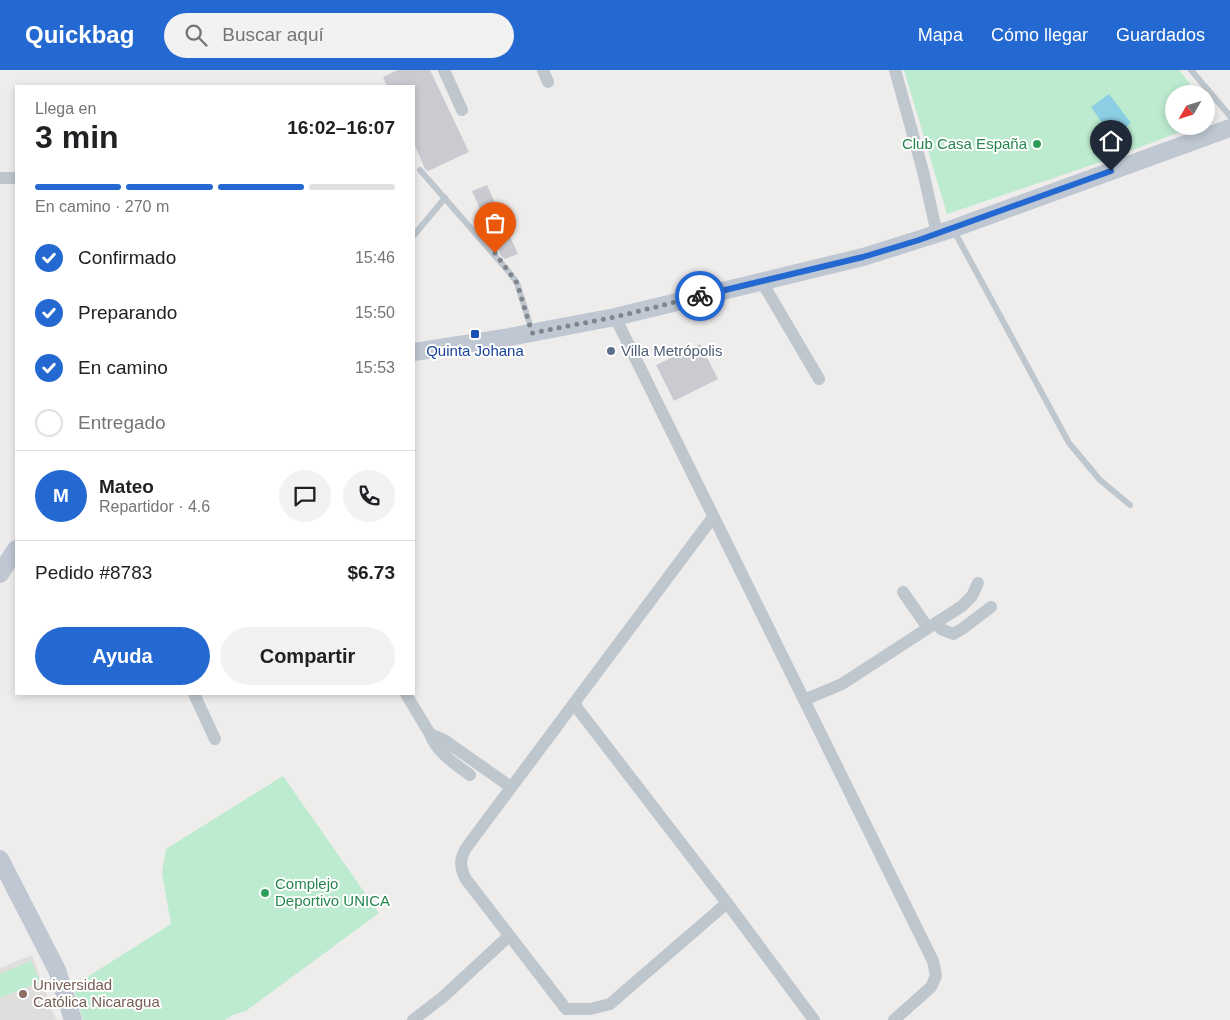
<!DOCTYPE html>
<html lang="es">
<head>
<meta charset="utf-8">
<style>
  :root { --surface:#fff; --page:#f2f2f2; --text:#202124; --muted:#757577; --line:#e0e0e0; --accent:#2469d1 }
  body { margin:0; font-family:Arial,sans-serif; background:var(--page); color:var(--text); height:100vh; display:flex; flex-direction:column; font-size:19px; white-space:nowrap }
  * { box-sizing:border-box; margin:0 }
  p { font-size:16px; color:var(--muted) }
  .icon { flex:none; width:28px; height:28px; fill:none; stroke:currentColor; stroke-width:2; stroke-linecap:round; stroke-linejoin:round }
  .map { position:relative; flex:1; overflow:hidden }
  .panel { position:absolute; left:15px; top:15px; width:400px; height:610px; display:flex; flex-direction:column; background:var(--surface); border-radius:0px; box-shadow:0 2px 8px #0003 }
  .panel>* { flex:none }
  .needle { width:32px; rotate:231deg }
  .buttons { position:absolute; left:1165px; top:15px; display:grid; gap:10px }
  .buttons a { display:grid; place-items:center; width:50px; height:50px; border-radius:50%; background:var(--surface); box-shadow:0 2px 8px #0003; font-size:25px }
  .pin { position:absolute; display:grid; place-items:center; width:42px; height:42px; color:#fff; margin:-51px -21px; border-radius:50% 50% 50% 0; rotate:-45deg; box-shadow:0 0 5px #0007 }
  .pin .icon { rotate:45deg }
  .courier { position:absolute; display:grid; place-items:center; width:50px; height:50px; margin:-25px; border:4px solid #2469d1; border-radius:50%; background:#fff; color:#222; box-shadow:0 1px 6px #0007 }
  .summary em { font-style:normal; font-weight:600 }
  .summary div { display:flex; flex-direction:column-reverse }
  .summary { display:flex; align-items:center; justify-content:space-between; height:85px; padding:0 20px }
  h1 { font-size:32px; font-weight:600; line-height:38px }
  .bar { display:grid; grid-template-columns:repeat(4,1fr); gap:8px 5px; align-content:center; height:60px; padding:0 20px }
  .bar i { height:6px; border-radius:4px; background:var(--line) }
  .bar .selected { background:var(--accent) }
  .bar p { grid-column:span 4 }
  .line { display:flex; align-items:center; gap:12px; padding:0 20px; border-top:1px solid var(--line) }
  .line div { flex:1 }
  .round { display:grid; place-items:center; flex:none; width:52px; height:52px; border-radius:26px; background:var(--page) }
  ol { padding:0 20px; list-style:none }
  li { display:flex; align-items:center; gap:15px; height:55px }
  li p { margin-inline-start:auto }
  li .icon { padding:5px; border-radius:50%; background:var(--accent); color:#fff; stroke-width:4 }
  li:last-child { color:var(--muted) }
  li i { width:28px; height:28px; border:2px solid var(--line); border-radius:50% }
  .cta { display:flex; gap:10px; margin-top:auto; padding:10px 20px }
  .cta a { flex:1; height:58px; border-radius:30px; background:var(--accent); color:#fff; font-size:20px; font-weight:600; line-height:58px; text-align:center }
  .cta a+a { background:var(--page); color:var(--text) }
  header { display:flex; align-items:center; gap:30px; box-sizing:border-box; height:70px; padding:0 25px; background:var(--accent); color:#fff }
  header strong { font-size:24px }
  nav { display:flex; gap:28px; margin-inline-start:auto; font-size:18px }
  .search { width:350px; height:45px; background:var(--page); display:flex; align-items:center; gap:12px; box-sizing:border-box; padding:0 18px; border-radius:28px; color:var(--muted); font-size:19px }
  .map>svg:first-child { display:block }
  .education { fill:#e0dedd }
  .green { fill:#bdebd0 }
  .water { fill:#8ccfe5 }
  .building { fill:#cacbd1 }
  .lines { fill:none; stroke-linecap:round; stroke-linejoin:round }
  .lane { stroke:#bec6ce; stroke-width:6 }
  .street { stroke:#bec6ce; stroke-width:12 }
  .secondary { stroke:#bec7d2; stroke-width:18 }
  .done { stroke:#81868c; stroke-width:5; stroke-dasharray:0 9 }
  .route { stroke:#2469d1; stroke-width:6 }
  .leisure-dot { fill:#2e9e5b; stroke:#fff; stroke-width:2 }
  .transit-dot { fill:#1a4fb4; stroke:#fff; stroke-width:2 }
  .service-dot { fill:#5c6f8a; stroke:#fff; stroke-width:2 }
  .education-dot { fill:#8d6e63; stroke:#fff; stroke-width:2 }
  .labels { text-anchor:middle; stroke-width:4; stroke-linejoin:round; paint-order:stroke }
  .leisure-label { font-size:15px; fill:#27864d; stroke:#fff; text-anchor:end }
  .transit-label { font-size:15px; fill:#164399; stroke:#fff }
  .service-label { font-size:15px; fill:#4e5e75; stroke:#fff; text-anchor:start }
  .education-label { font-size:15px; fill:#785e54; stroke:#fff; text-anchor:start }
</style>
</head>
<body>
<header>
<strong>Quickbag</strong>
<div class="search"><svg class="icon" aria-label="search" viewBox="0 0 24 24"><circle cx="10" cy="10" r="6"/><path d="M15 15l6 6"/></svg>Buscar aquí</div>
<nav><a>Mapa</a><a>Cómo llegar</a><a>Guardados</a></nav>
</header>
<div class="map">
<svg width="1230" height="950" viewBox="0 0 1230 950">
  <rect width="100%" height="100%" fill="#efecec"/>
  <path class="education" d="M32 885 56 950H0V898Z"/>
  <g class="green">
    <path d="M904 0H1179L1198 24H1174V56H1196L1101 92 947 144Z"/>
    <path d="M283 706 379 843 246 941 233 945 225 950H83L73 916 171 854 162 803 166 779Z"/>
    <path d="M31 891 40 912 0 928V904Z"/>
  </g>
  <path class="water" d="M1109 24 1131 53 1112 67 1091 37Z"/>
  <g class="building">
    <path d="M398 0H430L469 82 428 101 425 99 414 73V16H387L383 7Z"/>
    <path d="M487 115 518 184 505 189 501 186 472 121Z"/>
    <path d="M700 274 718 309 674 331 656 295Z"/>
  </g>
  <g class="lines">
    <g class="lane">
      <path d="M1191 0 1230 46"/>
      <path d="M420 100 509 202 517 213 532 261"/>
      <path d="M953 159 1069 373 1100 410 1130 435"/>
      <path d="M414 165 445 128"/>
    </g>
    <g class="street">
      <path d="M444 0 462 40"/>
      <path d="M543 0 548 12"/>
      <path d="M895 0 923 101 937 164"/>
      <path d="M0 108H16"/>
      <path d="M762 212 819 309"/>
      <path d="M615 247 933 891 936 906 931 917 894 950"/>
      <path d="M713 447 469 774C460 786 459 794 465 808L566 939H590L610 934 727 833"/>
      <path d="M903 522 928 558"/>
      <path d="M936 553 941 559 953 564 962 559 991 537"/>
      <path d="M194 624 215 669"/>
      <path d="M406 624 430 664 444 670 511 717"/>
      <path d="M804 630 842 614 962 536 972 526 978 513"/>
      <path d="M574 634 727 833 814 950"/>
      <path d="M430 664C437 683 454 693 470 705"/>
      <path d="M413 950 443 927 509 866"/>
    </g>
    <g class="secondary">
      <path d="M414 282 504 268 615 247 863 187 952 159 1230 58"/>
      <path d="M0 504 16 479"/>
      <path d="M0 789 57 900 73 950"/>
    </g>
  </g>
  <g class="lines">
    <path class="done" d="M495 183 517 213 532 263 615 247 700 226"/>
    <path class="route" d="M700 226 863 187 919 170 1111 101"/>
  </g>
  <g class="leisure-dot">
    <circle cx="1037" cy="74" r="5"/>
    <circle cx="265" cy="823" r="5"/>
  </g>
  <rect class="transit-dot" x="470" y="259" width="10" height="10" rx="2.5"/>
  <circle class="service-dot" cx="611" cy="281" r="5"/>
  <circle class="education-dot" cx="23" cy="924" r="5"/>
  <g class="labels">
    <g class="leisure-label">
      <text x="1027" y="79">Club Casa España</text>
      <text x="275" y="819" text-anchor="start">Complejo<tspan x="275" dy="17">Deportivo UNICA</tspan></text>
    </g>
    <g class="transit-label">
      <text x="475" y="286">Quinta Johana</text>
    </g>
    <g class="service-label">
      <text x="621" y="286">Villa Metrópolis</text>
    </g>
    <g class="education-label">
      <text x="33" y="920">Universidad<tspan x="33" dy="17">Católica Nicaragua</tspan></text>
    </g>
  </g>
</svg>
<div class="buttons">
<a><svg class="needle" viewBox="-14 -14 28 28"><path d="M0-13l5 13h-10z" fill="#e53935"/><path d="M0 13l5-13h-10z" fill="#757577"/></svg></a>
</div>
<div class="pin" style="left:495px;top:183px;background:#ea580c"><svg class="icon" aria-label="bag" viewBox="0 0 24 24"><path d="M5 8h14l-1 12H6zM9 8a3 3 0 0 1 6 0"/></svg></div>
<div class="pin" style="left:1111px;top:101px;background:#1f2937"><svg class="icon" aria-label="home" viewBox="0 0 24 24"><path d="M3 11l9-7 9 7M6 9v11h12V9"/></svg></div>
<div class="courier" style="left:700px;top:226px"><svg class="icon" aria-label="bike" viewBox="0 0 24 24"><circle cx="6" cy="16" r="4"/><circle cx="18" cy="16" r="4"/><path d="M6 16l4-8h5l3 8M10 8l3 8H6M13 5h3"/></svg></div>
<section class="panel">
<div class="summary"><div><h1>3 min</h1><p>Llega en</p></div><em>16:02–16:07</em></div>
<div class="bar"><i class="selected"></i><i class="selected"></i><i class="selected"></i><i></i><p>En camino · 270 m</p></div>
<ol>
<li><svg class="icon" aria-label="check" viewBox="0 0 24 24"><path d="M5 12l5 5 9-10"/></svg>Confirmado<p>15:46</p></li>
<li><svg class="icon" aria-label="check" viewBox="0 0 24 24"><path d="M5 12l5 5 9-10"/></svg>Preparando<p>15:50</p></li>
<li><svg class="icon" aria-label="check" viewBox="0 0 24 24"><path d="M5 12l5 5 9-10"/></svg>En camino<p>15:53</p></li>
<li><i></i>Entregado</li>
</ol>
<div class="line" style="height:90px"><b class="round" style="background:var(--accent);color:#fff">M</b><div><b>Mateo</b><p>Repartidor · 4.6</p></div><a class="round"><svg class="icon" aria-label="chat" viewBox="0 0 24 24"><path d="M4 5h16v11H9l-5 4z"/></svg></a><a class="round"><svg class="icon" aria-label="phone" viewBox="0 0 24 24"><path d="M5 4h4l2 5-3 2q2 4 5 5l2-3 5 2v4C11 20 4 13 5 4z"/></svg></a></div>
<div class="line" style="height:65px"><div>Pedido #8783</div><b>$6.73</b></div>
<div class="cta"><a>Ayuda</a><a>Compartir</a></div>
</section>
</div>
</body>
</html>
